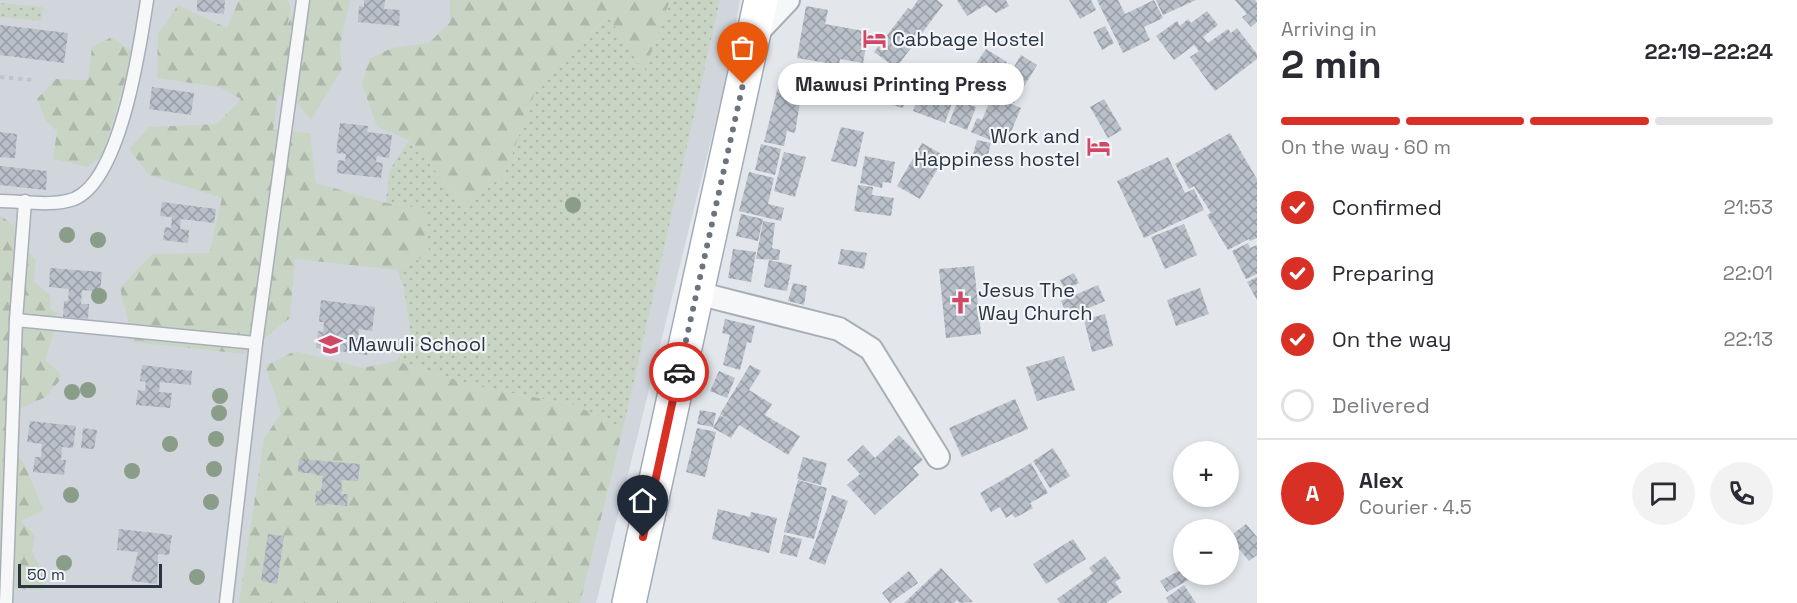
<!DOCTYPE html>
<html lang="en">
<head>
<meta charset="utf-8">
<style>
  :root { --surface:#fff; --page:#f2f2f3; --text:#2b2b33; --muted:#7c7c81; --line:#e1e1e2; --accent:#d93025 }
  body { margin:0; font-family:"Space Grotesk",sans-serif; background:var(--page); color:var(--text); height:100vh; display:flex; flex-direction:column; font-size:22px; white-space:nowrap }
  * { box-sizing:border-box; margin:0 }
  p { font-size:20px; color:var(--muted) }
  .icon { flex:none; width:33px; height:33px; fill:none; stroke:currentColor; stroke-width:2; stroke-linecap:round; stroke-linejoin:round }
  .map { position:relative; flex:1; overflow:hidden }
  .panel { display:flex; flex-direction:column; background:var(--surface); width:540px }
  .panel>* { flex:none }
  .buttons { position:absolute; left:1173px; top:441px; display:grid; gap:12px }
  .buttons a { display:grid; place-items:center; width:66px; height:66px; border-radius:50%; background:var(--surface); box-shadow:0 3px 9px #0003; font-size:30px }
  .scale { position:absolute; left:18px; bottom:15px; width:144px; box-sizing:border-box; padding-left:6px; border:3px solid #2a3544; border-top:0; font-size:16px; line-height:21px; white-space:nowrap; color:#2a3544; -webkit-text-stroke:4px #f3f5f8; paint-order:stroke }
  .pin { position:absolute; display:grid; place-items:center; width:51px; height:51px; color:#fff; margin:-62px -26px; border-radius:50% 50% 50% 0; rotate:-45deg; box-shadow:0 0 6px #0007 }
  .pin .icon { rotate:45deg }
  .courier { position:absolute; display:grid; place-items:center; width:60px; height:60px; margin:-30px; border:4px solid #d93025; border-radius:50%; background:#fff; color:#222; box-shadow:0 2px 8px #0007 }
  .bubble { position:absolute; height:42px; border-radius:21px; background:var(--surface); box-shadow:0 3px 9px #0003; font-size:20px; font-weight:700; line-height:42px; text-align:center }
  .summary em { font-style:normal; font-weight:700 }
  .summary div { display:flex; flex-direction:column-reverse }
  .summary { display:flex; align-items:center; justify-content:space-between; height:102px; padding:0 24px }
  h1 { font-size:39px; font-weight:700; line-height:45px }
  .bar { display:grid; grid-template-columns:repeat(4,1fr); gap:9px 6px; align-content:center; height:72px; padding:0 24px }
  .bar i { height:8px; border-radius:4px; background:var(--line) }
  .bar .current { background:var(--accent) }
  .bar p { grid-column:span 4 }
  .line { display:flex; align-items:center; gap:15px; padding:0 24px; border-top:2px solid var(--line) }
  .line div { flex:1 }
  .round { display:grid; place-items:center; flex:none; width:63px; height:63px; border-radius:32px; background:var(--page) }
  ol { padding:0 24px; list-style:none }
  li { display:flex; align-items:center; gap:18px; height:66px }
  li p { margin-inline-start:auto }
  li .icon { padding:6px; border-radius:50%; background:var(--accent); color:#fff; stroke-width:4 }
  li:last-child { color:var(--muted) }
  li i { width:33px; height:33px; border:3px solid var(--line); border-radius:50% }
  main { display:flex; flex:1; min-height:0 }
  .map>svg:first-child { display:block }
  .built { fill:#d1d6dd }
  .grass { fill:url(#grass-dots) }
  .forest { fill:url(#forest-firs) }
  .building { fill:url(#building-cross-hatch) }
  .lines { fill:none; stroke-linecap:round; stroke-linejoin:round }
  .service-casing { stroke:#a8aeb6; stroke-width:15 }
  .minor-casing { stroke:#a8aeb6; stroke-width:26 }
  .primary-casing { stroke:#a2acb7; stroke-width:36 }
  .path { stroke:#c1c5ca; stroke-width:4; stroke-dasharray:4.5 4.5; stroke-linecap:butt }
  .service { stroke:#f6f7f9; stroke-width:12 }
  .minor { stroke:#f6f7f9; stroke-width:22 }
  .primary { stroke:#fff; stroke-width:33 }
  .tree { fill:#8a9d88 }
  .done { stroke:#6b737e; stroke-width:6; stroke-dasharray:0 10.8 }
  .route { stroke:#d93025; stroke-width:8 }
  .labels { text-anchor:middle; stroke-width:4.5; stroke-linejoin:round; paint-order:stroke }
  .poi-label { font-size:20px; fill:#2a3544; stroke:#f3f5f8; text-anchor:start }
</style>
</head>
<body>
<main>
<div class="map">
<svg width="1257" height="603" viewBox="0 0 1257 603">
  <defs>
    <pattern id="grass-dots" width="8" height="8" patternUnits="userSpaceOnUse" patternTransform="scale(1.5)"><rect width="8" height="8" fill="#c9d5c4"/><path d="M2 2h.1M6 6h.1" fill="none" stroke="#adb7aa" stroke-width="1.8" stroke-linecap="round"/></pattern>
    <pattern id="forest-firs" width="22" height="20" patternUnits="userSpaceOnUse" patternTransform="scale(1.5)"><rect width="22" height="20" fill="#c9d5c4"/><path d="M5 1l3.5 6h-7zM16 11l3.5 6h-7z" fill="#adb7aa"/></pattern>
    <pattern id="building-cross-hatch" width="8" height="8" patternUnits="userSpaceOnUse" patternTransform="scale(1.5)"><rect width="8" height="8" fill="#bac0c9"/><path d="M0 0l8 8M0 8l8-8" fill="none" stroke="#979da5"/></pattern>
  </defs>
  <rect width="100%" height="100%" fill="#e3e7eb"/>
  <path class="built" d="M0 0H740L725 84 596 603H0Z"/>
  <g class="grass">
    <path d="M670 0H720L623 429 575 405 476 386 396 361 411 336 404 288 397 270 429 254 425 209 386 203 389 171 409 140 463 204 504 176 538 84 609 15 644 71Z"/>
    <path d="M0 3 43 7 42 21 0 17Z"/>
  </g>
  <g class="forest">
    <path d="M239 0H287L291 7 287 26 299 0H350L340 46 342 69 311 120 295 101 278 95 273 130 310 133 316 183 386 203 425 209 429 254 397 270 295 259 290 318 244 354 133 342 120 288 152 254 209 253 222 198 149 175 129 149 149 127 217 124 241 99 219 87 157 78 158 34 178 5 227 28Z"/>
    <path d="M450 0H670L644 72 608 16 538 84 504 176 463 204 409 140 377 127 362 84 369 59 392 48 429 43 450 22Z"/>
    <path d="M112 37 133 52 103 155 88 167 53 159 57 131 46 121 37 99 56 79 88 80 92 47Z"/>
    <path d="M0 215 14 226 15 237 36 260 34 282 50 295 51 310 60 314 49 318 55 329 45 360 59 372 60 380 46 397 19 409 10 444 24 464 44 510 21 521 35 536 32 552 45 576 43 590 11 589 10 601 0 600 2 568 0 567Z"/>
    <path d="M295 351 363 368 396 361 476 386 575 405 623 429 580 603H239L264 439 281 413 265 366Z"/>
  </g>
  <g class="building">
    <path d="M197 0H225L224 14 197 11Z"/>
    <path d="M364 0H385L384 9 400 10 399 26 358 22 359 6 364 7Z"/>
    <path d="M918 0H937L943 5 896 68 874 52 908 8 911 10Z"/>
    <path d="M957 0H1006L1009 6 996 13 986 5 967 16Z"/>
    <path d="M1069 0H1091L1096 10 1080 19Z"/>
    <path d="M1097 0H1118L1125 14 1154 0 1163 18 1144 27 1150 40 1123 53Z"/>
    <path d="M1156 0H1196L1163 15Z"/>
    <path d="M1235 0H1255L1257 3V22L1251 27 1242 17 1247 14Z"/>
    <path d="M806 6 828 10 825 24 869 32 863 63 840 59 839 65 797 58Z"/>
    <path d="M1207 11 1218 25 1203 37 1208 43 1228 29 1231 33 1237 28 1257 54V59L1215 91 1190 57 1199 51 1194 45 1174 60 1156 36 1177 21 1180 26 1188 19 1191 23Z"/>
    <path d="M0 25 68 33 64 63 0 55Z"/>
    <path d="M1105 26 1114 43 1102 50 1093 32Z"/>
    <path d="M986 49 1007 62 980 104 959 91 968 76 960 70 965 63 973 68Z"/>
    <path d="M1021 55 1037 65 1014 103 998 94Z"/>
    <path d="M780 79 803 84 795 133 787 131 784 146 764 142Z"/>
    <path d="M887 82 909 88 903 108 889 104 891 99 883 96Z"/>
    <path d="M924 83 955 95 945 123 913 111Z"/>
    <path d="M152 87 194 93 191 115 149 109Z"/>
    <path d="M992 96 1021 108 1005 146 971 132 977 118 982 120Z"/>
    <path d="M1104 99 1122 130 1108 138 1090 107Z"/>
    <path d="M958 100 976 107 967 130 949 123Z"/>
    <path d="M340 123 368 126 367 132 392 135 389 158 377 156 376 162 383 163 381 178 337 173 338 160 345 161 346 154 336 153Z"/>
    <path d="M841 127 864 132 856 167 831 161Z"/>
    <path d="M0 132 17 134 15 158 0 157Z"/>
    <path d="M1230 133 1257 179V238L1250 241 1249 239 1228 250 1207 215 1211 213 1194 186 1189 189 1175 164Z"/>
    <path d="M977 140 991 143 987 158 973 154Z"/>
    <path d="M922 143 945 156 920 199 897 186Z"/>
    <path d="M761 144 781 149 775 175 755 170Z"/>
    <path d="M784 152 806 157 795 197 774 191Z"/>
    <path d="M865 156 895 162 891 183 883 182 882 188 860 183Z"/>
    <path d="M1168 157 1185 193 1194 189 1204 210 1144 238 1117 181Z"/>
    <path d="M0 166 47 171 46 190 0 185Z"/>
    <path d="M749 172 774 178 768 204 784 208 781 221 739 211Z"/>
    <path d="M858 185 873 187 872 195 894 198 891 216 854 211Z"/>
    <path d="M162 202 216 209 214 223 181 219 180 229 189 230 188 243 163 240 165 227 171 228 172 217 160 216Z"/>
    <path d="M741 214 763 219 758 241 736 236Z"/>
    <path d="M763 221 775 223 772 248 780 250 779 260 756 259Z"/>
    <path d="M1184 224 1197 255 1165 269 1151 237Z"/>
    <path d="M1248 243 1250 248 1257 245V274L1246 279 1232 251Z"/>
    <path d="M733 249 756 252 751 282 728 278Z"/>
    <path d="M841 249 867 253 864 269 838 264Z"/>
    <path d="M769 260 792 265 787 291 764 287Z"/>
    <path d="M974 266 981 334 946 338 939 269Z"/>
    <path d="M50 268 102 272 100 292 82 290 81 304H89L88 319 63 317 64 301H68L69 289 49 287Z"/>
    <path d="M1074 273 1079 283 1065 290 1060 280Z"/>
    <path d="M1257 277V300L1247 282Z"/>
    <path d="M793 283 807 286 804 305 788 301Z"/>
    <path d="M1098 285 1105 301 1068 317 1061 301Z"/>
    <path d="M1200 288 1209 314 1176 326 1167 300Z"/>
    <path d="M321 300 375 307 372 331 359 329 358 338 369 340 367 355 316 348 318 331 323 332 324 322H319Z"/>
    <path d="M1105 314 1113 346 1092 352 1084 320Z"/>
    <path d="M725 319 755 326 751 343 747 342 740 370 723 365 730 335 722 333Z"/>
    <path d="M1064 356 1075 390 1037 401 1026 367Z"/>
    <path d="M142 365 192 371 191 385 160 382 159 392 172 393 170 408 136 405 138 390 145 391 146 382 140 381Z"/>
    <path d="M750 365 761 371 749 390 772 404 765 415 800 436 788 455 739 425 731 438 713 428 720 415 734 423 720 414Z"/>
    <path d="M719 371 735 378 727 398 710 391Z"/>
    <path d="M1015 399 1028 429 962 457 949 428Z"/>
    <path d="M700 410 716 413 713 427 697 424Z"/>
    <path d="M30 421 76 426 73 448 62 447 61 460H66L64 475 33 472 35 457H41L42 444 27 442Z"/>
    <path d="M83 428 97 430 94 449 81 448Z"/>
    <path d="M697 428 716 432 705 477 686 472Z"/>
    <path d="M899 435 923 460 913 468 919 475 875 515 847 485 860 474 847 460 863 445 875 458Z"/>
    <path d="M1053 448 1070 476 1050 488 1033 461Z"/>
    <path d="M803 457 827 463 821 485 797 479Z"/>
    <path d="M299 459 360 464 358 481 342 480 341 494H348L347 506 315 503 316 491H321L323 475 298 472Z"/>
    <path d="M1031 463 1048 493 1030 503 1033 508 1015 518 1012 514 1006 518 1000 507 991 512 980 493Z"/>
    <path d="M798 480 827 488 814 539 784 532Z"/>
    <path d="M832 495 848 501 825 565 809 559Z"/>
    <path d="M718 509 750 517 751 512 777 518 769 553 712 539Z"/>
    <path d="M1246 524 1257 537V555L1249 561 1229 537Z"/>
    <path d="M119 529 172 535 169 555 158 554 157 584 131 581 138 552 117 550Z"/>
    <path d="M268 534 284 536 277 584 261 581Z"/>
    <path d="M784 535 802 539 797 557 780 553Z"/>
    <path d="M1073 539 1086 559 1046 584 1033 564Z"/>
    <path d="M1105 556 1121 578 1115 582 1122 592 1106 603H1060L1057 599 1093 573 1089 568Z"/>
    <path d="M941 568 973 602 960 603 957 600 954 603H904Z"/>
    <path d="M1184 568V574H1199L1167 592 1160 581Z"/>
    <path d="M909 571 918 583 890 603 882 593Z"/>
    <path d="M1184 585 1196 603H1169L1166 598Z"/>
  </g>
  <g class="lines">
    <defs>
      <g id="service">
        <path d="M0 201C22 201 52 207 74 199 121 180 140 46 147 0"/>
        <path d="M16 320 256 343 226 603"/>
        <path d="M256 343 303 0"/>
        <path d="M6 603 16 320 25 201"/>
      </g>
      <g id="minor">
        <path d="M754 36 788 0"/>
        <path d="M697 293 839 329 871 349 938 457"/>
      </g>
      <path id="primary" d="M629 603 761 0"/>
    </defs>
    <use href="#service" class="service-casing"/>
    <use href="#minor" class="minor-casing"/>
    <use href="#primary" class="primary-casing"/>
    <path class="path" d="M0 77 33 80"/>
    <use href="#service" class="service"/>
    <use href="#minor" class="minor"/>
    <use href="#primary" class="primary"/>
  </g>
  <g class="tree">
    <circle cx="573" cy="205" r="8"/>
    <circle cx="67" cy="235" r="8"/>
    <circle cx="98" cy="240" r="8"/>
    <circle cx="99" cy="296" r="8"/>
    <circle cx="88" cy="390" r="8"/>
    <circle cx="72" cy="392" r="8"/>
    <circle cx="220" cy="396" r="8"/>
    <circle cx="219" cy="413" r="8"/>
    <circle cx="216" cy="439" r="8"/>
    <circle cx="170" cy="444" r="8"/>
    <circle cx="214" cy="469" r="8"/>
    <circle cx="132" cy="471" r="8"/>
    <circle cx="71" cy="495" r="8"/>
    <circle cx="211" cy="502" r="8"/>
    <circle cx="64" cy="563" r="8"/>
    <circle cx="197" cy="577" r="8"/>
  </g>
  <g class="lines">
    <path class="done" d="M679 372 743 84"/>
    <path class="route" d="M643 537 679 372"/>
  </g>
  <defs>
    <symbol id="hotel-bare" viewBox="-9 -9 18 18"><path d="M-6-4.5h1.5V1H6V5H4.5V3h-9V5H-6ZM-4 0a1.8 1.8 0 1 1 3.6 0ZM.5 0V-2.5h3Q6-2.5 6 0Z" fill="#d14766" stroke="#f3f5f8" stroke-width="2.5" paint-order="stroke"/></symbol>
    <symbol id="church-bare" viewBox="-9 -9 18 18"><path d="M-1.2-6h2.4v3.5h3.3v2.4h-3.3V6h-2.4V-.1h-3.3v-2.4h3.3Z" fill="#d14766" stroke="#f3f5f8" stroke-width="2.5" paint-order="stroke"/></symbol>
    <symbol id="school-bare" viewBox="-9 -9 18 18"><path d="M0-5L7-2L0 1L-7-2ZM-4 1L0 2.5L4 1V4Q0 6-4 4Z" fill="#d14766" stroke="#f3f5f8" stroke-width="2.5" paint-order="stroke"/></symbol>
  </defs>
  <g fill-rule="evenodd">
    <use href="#hotel-bare" x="858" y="22" width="33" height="33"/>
    <use href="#hotel-bare" x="1082" y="130" width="33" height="33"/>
    <use href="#church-bare" x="944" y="286" width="33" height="33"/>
    <use href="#school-bare" x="314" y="328" width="33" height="33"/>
  </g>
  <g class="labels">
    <g class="poi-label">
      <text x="892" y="46">Cabbage Hostel</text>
      <text x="1080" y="143" text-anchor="end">Work and<tspan x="1080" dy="23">Happiness hostel</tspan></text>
      <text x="978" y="297">Jesus The<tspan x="978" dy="23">Way Church</tspan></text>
      <text x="348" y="351">Mawuli School</text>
    </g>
  </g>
</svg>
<div class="buttons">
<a>+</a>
<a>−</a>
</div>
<div class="scale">50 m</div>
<div class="pin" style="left:743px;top:84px;background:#ea580c"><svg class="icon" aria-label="bag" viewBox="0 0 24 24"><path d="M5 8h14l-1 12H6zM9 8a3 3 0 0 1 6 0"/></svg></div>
<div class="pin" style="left:643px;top:537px;background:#1f2937"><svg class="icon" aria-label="home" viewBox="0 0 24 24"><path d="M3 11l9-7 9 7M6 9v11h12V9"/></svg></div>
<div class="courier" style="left:679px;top:372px"><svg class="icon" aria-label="car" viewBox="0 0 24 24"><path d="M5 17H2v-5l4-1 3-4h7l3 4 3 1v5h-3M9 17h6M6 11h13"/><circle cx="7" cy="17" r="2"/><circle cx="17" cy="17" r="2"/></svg></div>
<div class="bubble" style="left:778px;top:63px;width:246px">Mawusi Printing Press</div>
</div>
<section class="panel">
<div class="summary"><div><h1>2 min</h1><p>Arriving in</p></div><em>22:19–22:24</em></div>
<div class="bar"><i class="current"></i><i class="current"></i><i class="current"></i><i></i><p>On the way · 60 m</p></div>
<ol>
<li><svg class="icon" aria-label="check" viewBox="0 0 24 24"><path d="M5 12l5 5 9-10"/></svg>Confirmed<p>21:53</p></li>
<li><svg class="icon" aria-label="check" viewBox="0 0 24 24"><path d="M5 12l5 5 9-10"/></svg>Preparing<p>22:01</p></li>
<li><svg class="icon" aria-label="check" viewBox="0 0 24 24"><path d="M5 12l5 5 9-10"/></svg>On the way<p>22:13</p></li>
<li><i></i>Delivered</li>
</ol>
<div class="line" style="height:108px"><b class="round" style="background:var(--accent);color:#fff">A</b><div><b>Alex</b><p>Courier · 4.5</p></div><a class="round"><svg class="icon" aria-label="chat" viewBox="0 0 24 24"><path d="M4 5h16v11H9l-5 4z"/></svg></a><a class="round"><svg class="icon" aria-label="phone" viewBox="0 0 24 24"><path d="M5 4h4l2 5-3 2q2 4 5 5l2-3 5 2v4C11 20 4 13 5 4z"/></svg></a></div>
</section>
</main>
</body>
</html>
